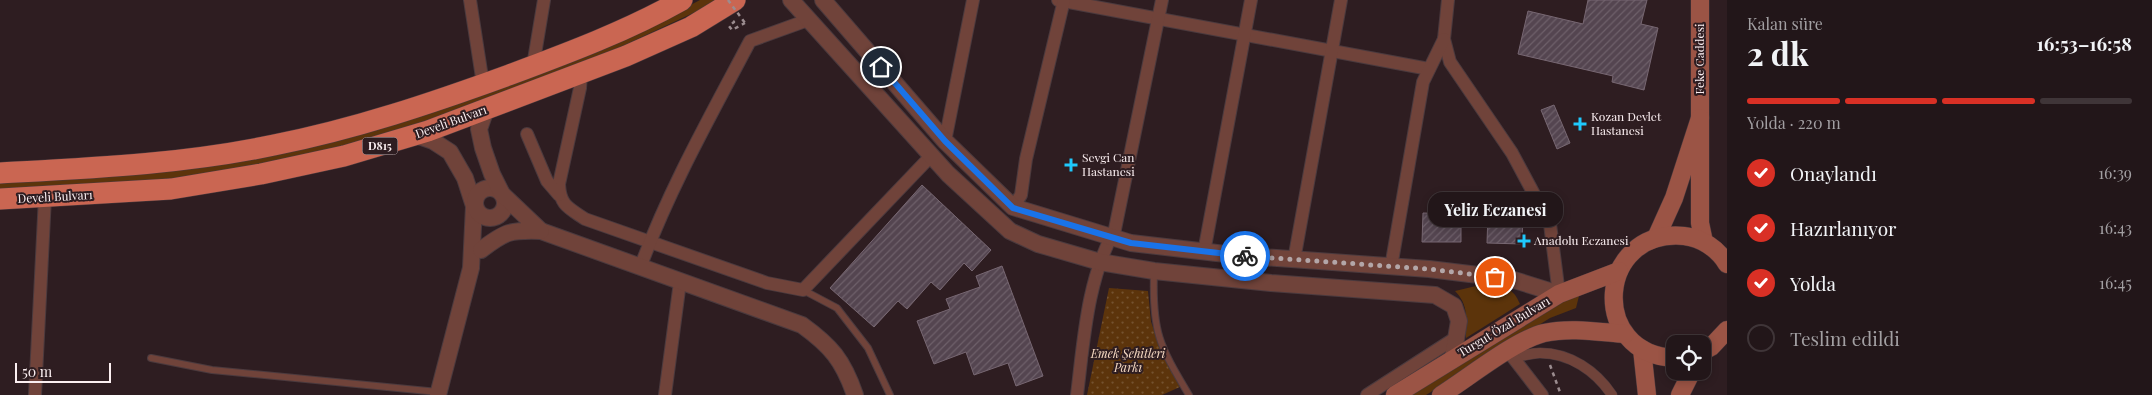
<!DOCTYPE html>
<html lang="tr">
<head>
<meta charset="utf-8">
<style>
  :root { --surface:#221619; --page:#2a1f22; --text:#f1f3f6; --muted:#a29fa2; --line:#3f3538; --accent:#d93025 }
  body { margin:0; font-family:"Playfair Display",serif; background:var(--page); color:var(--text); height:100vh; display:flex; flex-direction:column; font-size:19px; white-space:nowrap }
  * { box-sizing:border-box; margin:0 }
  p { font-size:16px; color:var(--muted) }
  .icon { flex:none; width:28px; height:28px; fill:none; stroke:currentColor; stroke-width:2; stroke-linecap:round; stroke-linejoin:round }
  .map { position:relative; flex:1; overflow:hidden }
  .sheet { display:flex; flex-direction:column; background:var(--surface); width:425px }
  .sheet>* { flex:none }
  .controls { position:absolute; left:1666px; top:335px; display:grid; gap:10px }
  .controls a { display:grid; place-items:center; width:45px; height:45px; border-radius:10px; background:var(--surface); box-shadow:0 2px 8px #0003,0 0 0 1px var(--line); font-size:25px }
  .scale { position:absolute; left:15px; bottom:12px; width:96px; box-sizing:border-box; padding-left:5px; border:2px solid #fbeff1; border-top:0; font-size:14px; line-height:18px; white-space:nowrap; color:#fbeff1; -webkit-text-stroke:4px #2e1d21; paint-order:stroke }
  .pin { position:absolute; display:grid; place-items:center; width:42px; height:42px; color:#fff; margin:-21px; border:2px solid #fff; border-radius:50%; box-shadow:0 1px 5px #0007 }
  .courier { position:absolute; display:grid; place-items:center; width:50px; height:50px; margin:-25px; border:4px solid #1a73e8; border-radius:50%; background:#fff; color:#222; box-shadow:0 1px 6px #0007 }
  .bubble { position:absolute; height:35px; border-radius:15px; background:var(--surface); box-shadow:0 2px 8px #0003,0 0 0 1px var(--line); font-size:16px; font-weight:700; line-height:35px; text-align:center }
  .summary em { font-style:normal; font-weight:700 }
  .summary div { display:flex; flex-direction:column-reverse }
  .summary { display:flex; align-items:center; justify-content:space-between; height:85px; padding:0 20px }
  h1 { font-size:32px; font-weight:700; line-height:38px }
  .bar { display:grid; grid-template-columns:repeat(4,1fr); gap:8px 5px; align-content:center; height:60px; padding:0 20px }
  .bar i { height:6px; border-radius:4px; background:var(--line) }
  .bar .on { background:var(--accent) }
  .bar p { grid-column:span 4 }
  ol { padding:0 20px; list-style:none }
  li { display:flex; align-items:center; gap:15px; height:55px }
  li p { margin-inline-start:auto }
  li .icon { padding:5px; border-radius:50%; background:var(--accent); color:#fff; stroke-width:4 }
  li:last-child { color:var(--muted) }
  li i { width:28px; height:28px; border:2px solid var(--line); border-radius:50% }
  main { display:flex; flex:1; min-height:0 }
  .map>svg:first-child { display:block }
  .green { fill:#5c340b }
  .park { fill:url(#park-dots) }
  .building { fill:url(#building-hatch); stroke:#776772 }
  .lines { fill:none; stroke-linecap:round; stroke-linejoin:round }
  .service-casing { stroke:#4b3a3e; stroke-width:8 }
  .pedestrian-casing { stroke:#4b3a3e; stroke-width:11 }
  .minor-casing { stroke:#4b3a3e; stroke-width:14 }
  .tertiary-casing { stroke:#4b3a3e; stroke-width:18 }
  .secondary-casing { stroke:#4b3a3e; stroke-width:19 }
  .trunk-casing { stroke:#4b3a3e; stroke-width:22 }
  .path { stroke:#9b8c8f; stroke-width:2.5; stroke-dasharray:4 4; stroke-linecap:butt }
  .service { stroke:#70433a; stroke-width:6 }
  .pedestrian { stroke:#70433a; stroke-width:10 }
  .minor { stroke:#70433a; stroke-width:12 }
  .tertiary { stroke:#70433a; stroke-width:16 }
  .secondary { stroke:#9b5445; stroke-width:18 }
  .trunk { stroke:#ca6652; stroke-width:21 }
  .path-bridge { stroke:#9b8c8f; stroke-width:2.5; stroke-dasharray:4 4; stroke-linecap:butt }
  .done { stroke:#b3a6a8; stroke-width:5; stroke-dasharray:0 9 }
  .route { stroke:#1a73e8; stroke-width:6 }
  .poi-dot { fill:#1fc9fd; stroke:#2e1d21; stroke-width:2 }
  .labels { text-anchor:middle; stroke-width:4; stroke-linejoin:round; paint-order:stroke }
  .shield { fill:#2e1d21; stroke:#beb0b3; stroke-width:1 }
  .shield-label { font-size:11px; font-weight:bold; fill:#fbeff1 }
  .street-label { font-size:12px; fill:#fbeff1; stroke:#2e1d21 }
  .poi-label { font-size:12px; fill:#fbeff1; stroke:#2e1d21; text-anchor:start }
  .park-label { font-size:12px; font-style:italic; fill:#f6d9c2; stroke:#2e1d21 }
</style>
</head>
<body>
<main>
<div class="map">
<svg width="1727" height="395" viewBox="0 0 1727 395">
  <defs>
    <pattern id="park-dots" width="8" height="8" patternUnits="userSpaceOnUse" patternTransform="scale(1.25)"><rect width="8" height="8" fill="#5c340b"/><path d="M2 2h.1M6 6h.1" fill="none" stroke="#74522f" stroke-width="1.8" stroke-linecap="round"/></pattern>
    <pattern id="building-hatch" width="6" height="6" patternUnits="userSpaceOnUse" patternTransform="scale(1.25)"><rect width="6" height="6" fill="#544550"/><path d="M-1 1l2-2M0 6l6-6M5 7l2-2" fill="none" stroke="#6e606a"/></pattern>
  </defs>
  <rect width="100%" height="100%" fill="#2e1d21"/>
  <g class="green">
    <path d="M700 0H721L569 71 381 137 261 166 138 183 0 189V181L188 168 639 32Z"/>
    <path d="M1476 286C1497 286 1511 282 1520 304L1466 338C1466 319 1469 305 1455 291Z"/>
    <path d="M1581 288 1576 308 1550 318 1426 395H1410Z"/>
  </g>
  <path class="park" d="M1109 288 1148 291 1151 322 1161 349 1182 386 1162 395H1087Z"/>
  <g class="building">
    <path d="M1588 0H1647L1641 24 1658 28 1644 90 1612 82 1613 76 1518 54 1528 11 1583 24Z"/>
    <path d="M1554 105 1570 143 1557 149 1541 110Z"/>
    <path d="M922 185 991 250 972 271 964 263 940 290 931 282 907 309 898 301 874 327 830 288Z"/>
    <path d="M1423 213 1461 214V242H1422Z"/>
    <path d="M1488 214 1523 215 1522 244 1487 243Z"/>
    <path d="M1002 266 1043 376 1016 386 1008 363 974 375 966 352 934 364 917 321 950 309 946 299 980 287 976 276Z"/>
  </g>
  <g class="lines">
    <defs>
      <g id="service">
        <path d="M1154 272C1152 332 1159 345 1189 395"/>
        <path d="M803 290 837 308 868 348 890 395"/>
        <path d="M151 358 212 370 438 392"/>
      </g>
      <path id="pedestrian" d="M1513 358C1522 356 1532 353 1540 353 1570 353 1596 371 1612 395"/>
      <g id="minor">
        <path d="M470 0 483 84"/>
        <path d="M1058 0 1429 69"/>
        <path d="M1448 0 1444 39 1450 62 1512 153 1550 224 1559 294"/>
        <path d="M533 66 544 0"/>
        <path d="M581 74 580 88 559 184C560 206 569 208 585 219L767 283 803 290 931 156"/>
        <path d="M527 134 547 181 559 195"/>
        <path d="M945 141 973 0"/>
        <path d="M1013 207 1021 195 1026 159 1064 0"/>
        <path d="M1204 252 1251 0"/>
        <path d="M1294 260 1341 0"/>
        <path d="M1391 267 1423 82 1444 39"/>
        <path d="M640 268C669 189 711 115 750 41L808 20"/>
        <path d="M1508 351 1542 395"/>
        <path d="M35 395 45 197"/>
        <path d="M665 395 680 282"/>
        <path d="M1077 395C1084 338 1087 280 1115 229L1162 0"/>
        <path d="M1367 395 1457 337"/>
      </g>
      <g id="tertiary">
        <path d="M791 0 948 174 1010 231 1038 244 1100 262 1154 271 1271 283 1435 295 1454 306 1459 321 1453 357"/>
        <path d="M823 0 945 141 1013 207 1131 243 1234 255 1429 269 1511 279 1559 294"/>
        <path d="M416 135 433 141 450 152 465 178 474 206 471 268 438 395"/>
        <circle cx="490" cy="203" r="15"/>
        <path d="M541 231 802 325C831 346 843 360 855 395"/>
        <path d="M481 250C506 231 510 230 541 231L502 194 492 174 483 148 479 129 486 109"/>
      </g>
      <g id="secondary">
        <path d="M1700 0V118"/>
        <path d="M1656 238 1674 198 1700 118V223L1704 242"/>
        <path d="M1642 349 1647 395"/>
        <path d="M1702 352 1711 347 1727 330"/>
        <path d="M1675 358C1588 355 1596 228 1684 236 1702 238 1718 249 1727 264"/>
        <path d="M1395 395 1559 294 1619 271"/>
        <path d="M1441 395C1468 378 1515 340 1544 333 1570 327 1599 332 1625 334"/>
        <path d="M1680 395 1692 371"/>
      </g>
      <g id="trunk">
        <path d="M0 173C92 168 184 164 274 145 355 129 432 103 509 75 568 53 627 31 682 0"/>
        <path d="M0 199 171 189 261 174 344 156 428 131 626 56 691 27 735 0"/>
      </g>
    </defs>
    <use href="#service" class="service-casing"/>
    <use href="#pedestrian" class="pedestrian-casing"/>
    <use href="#minor" class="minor-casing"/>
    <use href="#tertiary" class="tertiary-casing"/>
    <use href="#secondary" class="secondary-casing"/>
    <use href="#trunk" class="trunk-casing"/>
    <g class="path">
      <path d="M733 21 734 22 729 26 732 30 745 23"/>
      <path d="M1550 365 1561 395"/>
    </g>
    <use href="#service" class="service"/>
    <use href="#pedestrian" class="pedestrian"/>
    <use href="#minor" class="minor"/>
    <use href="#tertiary" class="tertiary"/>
    <use href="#secondary" class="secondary"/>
    <use href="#trunk" class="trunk"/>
    <path class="path-bridge" d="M728 0 745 23"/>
  </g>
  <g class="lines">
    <path class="done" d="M1245 256 1429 269 1495 277"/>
    <path class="route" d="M881 67 945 141 1013 208 1131 243 1245 256"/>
  </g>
  <g class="poi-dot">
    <path d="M1577.5 116.5h5v5h5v5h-5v5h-5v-5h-5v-5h5z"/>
    <path d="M1068.5 157.5h5v5h5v5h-5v5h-5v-5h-5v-5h5z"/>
    <path d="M1521.5 233.5h5v5h5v5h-5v5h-5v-5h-5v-5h5z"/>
  </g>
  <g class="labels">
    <rect class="shield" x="362.5" y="137.5" width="35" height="17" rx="4"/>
    <g class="shield-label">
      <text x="380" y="150">D815</text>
    </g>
    <g class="street-label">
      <text transform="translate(1700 59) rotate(-90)" y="4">Feke Caddesi</text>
      <text transform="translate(451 122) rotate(-20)" y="4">Develi Bulvarı</text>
      <text transform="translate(55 197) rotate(-3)" y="4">Develi Bulvarı</text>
      <text transform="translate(1504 327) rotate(-31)" y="4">Turgut Özal Bulvarı</text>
    </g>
    <g class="poi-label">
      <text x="1591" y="121">Kozan Devlet<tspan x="1591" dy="14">Hastanesi</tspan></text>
      <text x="1082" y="162">Sevgi Can<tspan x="1082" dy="14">Hastanesi</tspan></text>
      <text x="1534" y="245">Anadolu Eczanesi</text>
    </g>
    <g class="park-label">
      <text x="1128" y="358">Emek Şehitleri<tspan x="1128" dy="14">Parkı</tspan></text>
    </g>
  </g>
</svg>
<div class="controls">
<a><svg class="icon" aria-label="locate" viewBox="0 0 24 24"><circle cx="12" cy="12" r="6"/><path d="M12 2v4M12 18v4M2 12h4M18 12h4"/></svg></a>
</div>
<div class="scale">50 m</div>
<div class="pin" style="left:1495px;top:277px;background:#ea580c"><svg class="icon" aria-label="bag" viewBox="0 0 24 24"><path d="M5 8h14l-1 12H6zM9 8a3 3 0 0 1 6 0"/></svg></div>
<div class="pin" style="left:881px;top:67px;background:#1f2937"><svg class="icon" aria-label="home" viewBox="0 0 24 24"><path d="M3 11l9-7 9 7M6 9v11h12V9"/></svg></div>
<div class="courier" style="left:1245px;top:256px"><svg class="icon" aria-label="bike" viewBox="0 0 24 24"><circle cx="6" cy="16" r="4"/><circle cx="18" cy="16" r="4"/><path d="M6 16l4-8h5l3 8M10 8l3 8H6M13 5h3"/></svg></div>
<div class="bubble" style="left:1428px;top:192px;width:135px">Yeliz Eczanesi</div>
</div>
<section class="sheet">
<div class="summary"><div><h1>2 dk</h1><p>Kalan süre</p></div><em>16:53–16:58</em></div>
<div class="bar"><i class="on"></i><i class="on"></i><i class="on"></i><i></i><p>Yolda · 220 m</p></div>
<ol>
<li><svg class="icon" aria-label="check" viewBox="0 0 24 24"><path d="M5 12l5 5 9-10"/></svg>Onaylandı<p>16:39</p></li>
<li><svg class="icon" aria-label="check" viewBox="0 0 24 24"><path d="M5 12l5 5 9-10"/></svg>Hazırlanıyor<p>16:43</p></li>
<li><svg class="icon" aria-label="check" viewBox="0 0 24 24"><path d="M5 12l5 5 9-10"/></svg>Yolda<p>16:45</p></li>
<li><i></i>Teslim edildi</li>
</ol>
</section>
</main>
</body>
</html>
